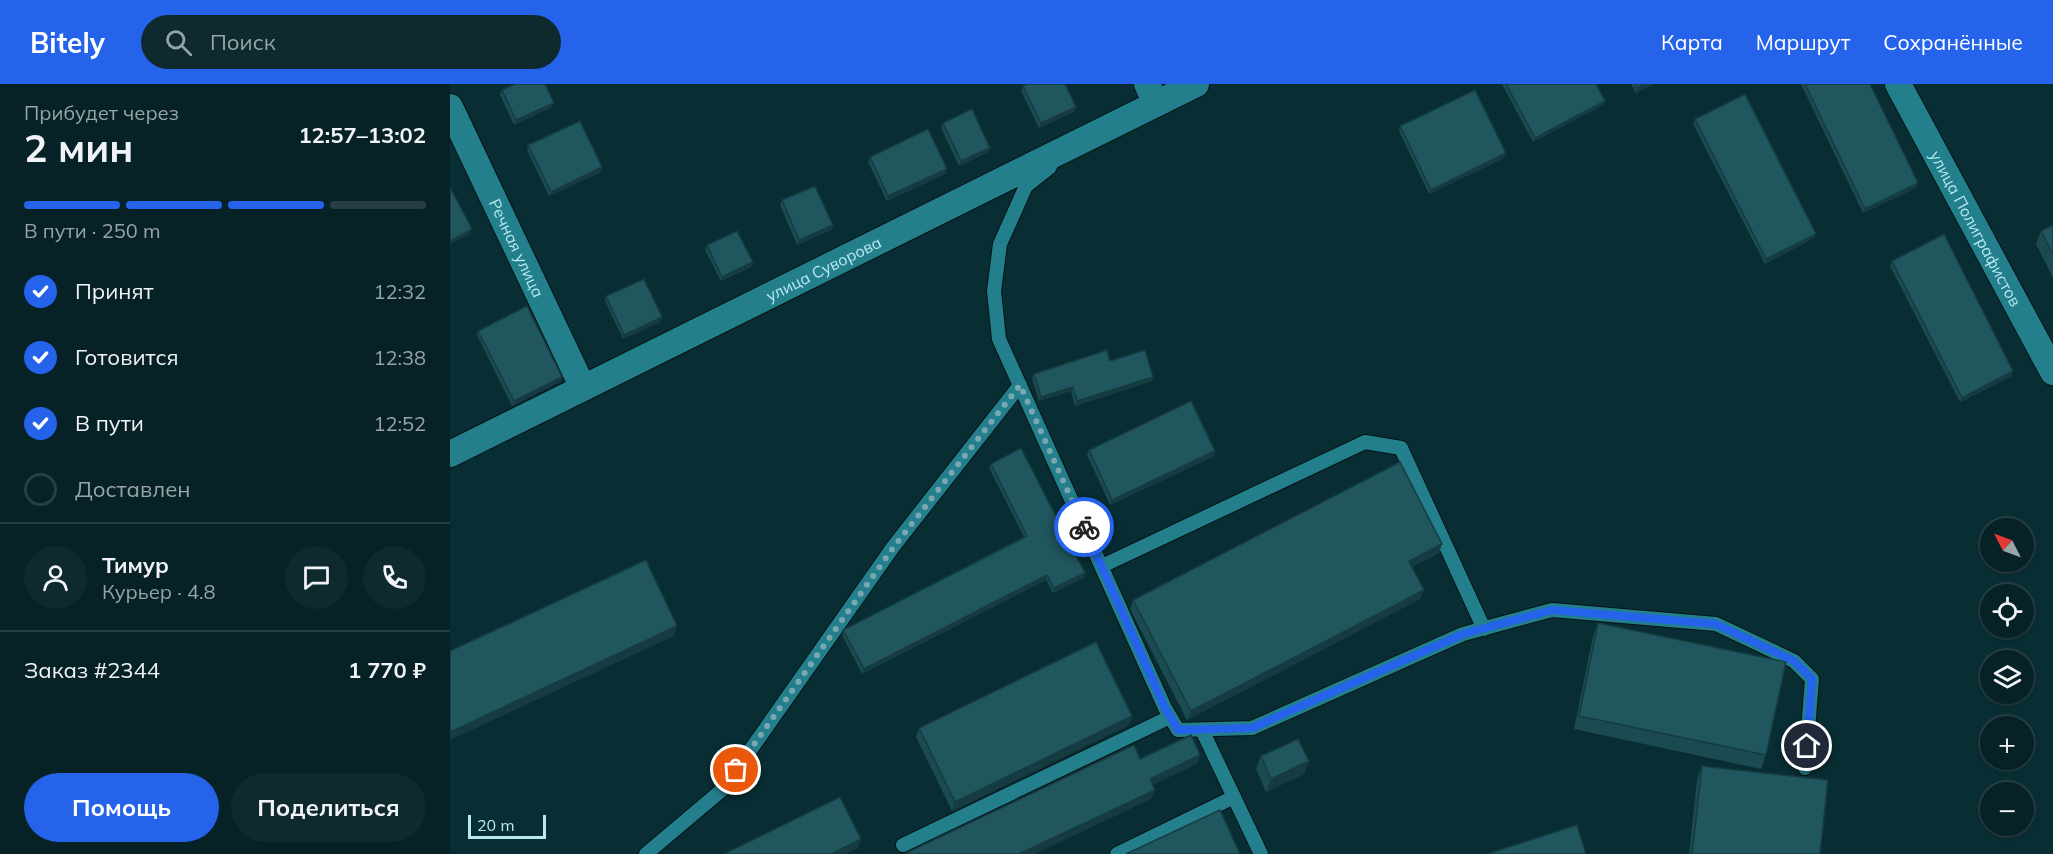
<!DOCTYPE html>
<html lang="ru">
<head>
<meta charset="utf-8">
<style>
  :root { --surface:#062227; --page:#0f2a2f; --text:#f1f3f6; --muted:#98a4a7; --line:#273f44; --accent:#2563eb }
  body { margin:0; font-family:Mulish,sans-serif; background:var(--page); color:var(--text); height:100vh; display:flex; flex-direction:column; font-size:22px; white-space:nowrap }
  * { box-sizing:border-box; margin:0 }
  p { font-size:20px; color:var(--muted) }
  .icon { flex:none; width:33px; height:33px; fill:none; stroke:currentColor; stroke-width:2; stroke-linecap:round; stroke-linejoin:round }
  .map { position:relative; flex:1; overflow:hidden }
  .details { display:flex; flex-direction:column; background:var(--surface); width:450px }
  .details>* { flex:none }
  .needle { width:39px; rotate:312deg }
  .buttons { position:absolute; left:1530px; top:434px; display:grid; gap:12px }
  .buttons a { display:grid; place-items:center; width:54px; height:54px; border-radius:50%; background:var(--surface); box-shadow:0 2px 4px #0004,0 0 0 2px var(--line); font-size:30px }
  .scale { position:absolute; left:18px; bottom:15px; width:78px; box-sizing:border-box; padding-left:6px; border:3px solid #b8eaf2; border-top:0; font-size:16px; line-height:21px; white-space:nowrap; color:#b8eaf2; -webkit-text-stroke:4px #082e34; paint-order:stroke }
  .pin { position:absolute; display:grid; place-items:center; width:51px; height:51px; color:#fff; margin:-26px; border:3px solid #fff; border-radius:50%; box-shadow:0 2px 6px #0007 }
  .courier { position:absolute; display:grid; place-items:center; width:60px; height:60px; margin:-30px; border:4px solid #2563eb; border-radius:50%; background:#fff; color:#222; box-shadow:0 2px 8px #0007 }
  .headline em { font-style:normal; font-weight:700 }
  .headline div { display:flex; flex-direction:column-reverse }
  .headline { display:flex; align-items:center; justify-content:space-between; height:102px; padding:0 24px }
  h1 { font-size:39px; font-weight:700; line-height:45px }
  .bar { display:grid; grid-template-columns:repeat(4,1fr); gap:9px 6px; align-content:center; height:72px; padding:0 24px }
  .bar i { height:8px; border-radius:4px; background:var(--line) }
  .bar .on { background:var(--accent) }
  .bar p { grid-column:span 4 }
  .line { display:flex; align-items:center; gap:15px; padding:0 24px; border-top:2px solid var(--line) }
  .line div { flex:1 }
  .round { display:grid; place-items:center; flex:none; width:63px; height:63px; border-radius:32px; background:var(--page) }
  ol { padding:0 24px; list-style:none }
  li { display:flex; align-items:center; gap:18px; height:66px }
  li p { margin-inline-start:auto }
  li .icon { padding:6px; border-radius:50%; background:var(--accent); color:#fff; stroke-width:4 }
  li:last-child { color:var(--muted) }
  li i { width:33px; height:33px; border:3px solid var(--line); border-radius:50% }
  .primary-button { display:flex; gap:12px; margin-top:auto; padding:12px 24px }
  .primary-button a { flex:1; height:69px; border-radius:36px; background:var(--accent); color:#fff; font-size:24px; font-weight:700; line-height:69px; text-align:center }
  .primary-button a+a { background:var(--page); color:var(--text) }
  header { display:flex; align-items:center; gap:36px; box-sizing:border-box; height:84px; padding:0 30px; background:var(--accent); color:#fff }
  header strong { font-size:28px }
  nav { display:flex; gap:33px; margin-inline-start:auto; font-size:21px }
  .search { width:420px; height:54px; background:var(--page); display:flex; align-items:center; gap:15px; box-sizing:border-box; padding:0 21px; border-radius:33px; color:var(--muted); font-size:22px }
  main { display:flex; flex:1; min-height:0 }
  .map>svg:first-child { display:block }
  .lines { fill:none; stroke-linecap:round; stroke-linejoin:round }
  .lane-casing { stroke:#061416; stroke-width:16 }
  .street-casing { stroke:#061416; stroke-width:28 }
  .lane { stroke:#247f8c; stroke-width:14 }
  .street { stroke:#247f8c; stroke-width:26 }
  .wall { fill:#1c4a51 }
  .shaded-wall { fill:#163c42 }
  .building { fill:#20565e; stroke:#163c42; stroke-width:1.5 }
  .done { stroke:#7aa8b0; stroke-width:6; stroke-dasharray:0 10.8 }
  .route { stroke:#2563eb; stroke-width:8 }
  .labels { text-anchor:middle; stroke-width:4.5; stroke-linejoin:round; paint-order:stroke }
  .street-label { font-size:16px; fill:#b8eaf2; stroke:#082e34 }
</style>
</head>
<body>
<header>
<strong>Bitely</strong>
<div class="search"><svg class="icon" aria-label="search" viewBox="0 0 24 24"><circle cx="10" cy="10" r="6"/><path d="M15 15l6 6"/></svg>Поиск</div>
<nav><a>Карта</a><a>Маршрут</a><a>Сохранённые</a></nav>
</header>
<main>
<section class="details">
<div class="headline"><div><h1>2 мин</h1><p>Прибудет через</p></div><em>12:57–13:02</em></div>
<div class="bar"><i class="on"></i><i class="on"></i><i class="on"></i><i></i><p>В пути · 250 m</p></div>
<ol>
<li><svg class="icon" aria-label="check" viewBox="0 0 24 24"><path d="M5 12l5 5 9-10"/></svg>Принят<p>12:32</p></li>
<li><svg class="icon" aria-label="check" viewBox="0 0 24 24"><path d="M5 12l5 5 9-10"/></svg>Готовится<p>12:38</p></li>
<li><svg class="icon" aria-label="check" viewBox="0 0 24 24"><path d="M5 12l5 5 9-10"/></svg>В пути<p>12:52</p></li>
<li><i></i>Доставлен</li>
</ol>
<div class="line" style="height:108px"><a class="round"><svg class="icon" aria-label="person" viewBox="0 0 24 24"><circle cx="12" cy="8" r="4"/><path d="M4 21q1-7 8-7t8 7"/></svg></a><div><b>Тимур</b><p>Курьер · 4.8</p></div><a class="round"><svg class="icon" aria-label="chat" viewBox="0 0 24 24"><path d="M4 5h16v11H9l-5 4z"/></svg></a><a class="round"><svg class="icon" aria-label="phone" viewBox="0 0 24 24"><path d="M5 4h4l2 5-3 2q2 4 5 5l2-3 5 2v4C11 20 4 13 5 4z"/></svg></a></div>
<div class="line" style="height:78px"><div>Заказ #2344</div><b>1 770 ₽</b></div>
<div class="primary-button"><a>Помощь</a><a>Поделиться</a></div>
</section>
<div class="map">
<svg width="1603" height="770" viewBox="0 0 1603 770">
  <rect width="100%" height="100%" fill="#082e34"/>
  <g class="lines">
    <defs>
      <g id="lane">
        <path d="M600 83 576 102 550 160 544 207 549 255 715 624 728 646 802 644 1013 550 1102 526 1266 540 1344 577 1362 595 1355 684"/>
        <path d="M652 482 915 358 951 364 1034 545"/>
        <path d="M752 646 811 770"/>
        <path d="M453 761 720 633"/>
        <path d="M196 770 273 705 443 463 570 301"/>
        <path d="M667 770 784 713"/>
      </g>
      <g id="street">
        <path d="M697 0 706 20"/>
        <path id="s1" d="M1448 0 1603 288"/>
        <path id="s2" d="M0 23 133 304"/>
        <path id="s3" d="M0 370 746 0"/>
      </g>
    </defs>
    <use href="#lane" class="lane-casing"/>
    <use href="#street" class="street-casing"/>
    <use href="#lane" class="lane"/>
    <use href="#street" class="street"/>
  </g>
  <g class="wall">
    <path d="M1052 0H1146L1155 17 1153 21 1083 58Z"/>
    <path d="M1181 0H1203L1186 9Z"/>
    <path d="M1351 0H1420L1468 99 1466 104 1413 129Z"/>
    <path d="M573 2 626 23 624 28 589 44 571 7Z"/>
    <path d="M52 6 102 23 64 41 50 11Z"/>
    <path d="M1245 35 1364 154 1315 180 1243 40Z"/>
    <path d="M493 39 538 68 509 82 491 44Z"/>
    <path d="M950 42 1054 74 979 110 949 47Z"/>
    <path d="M78 61 152 83 151 88 99 112 77 66Z"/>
    <path d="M420 73 495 90 437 117 418 78Z"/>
    <path d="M332 116 383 141 381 146 347 161 330 121Z"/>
    <path d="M1603 141V194L1586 160 1591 147Z"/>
    <path d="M257 161 303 178 301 183 271 197 255 166Z"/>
    <path d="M1442 177 1563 287 1562 292 1510 318 1440 182Z"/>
    <path d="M156 212 210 238 173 255 155 217Z"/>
    <path d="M28 247 111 297 62 322 27 251Z"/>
    <path d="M660 277 702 297 625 322 621 307 589 317 582 294 584 290Z"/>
    <path d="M639 366 764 372 660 421 637 371Z"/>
    <path d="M541 380 635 489 633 494 603 509 596 496 412 590 392 551 393 546 574 453 539 384Z"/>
    <path d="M989 469 962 483 970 515 737 636 680 525 683 516Z"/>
    <path d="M1148 539 1316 671 1311 685 1124 645 1143 552Z"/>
    <path d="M682 632 679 641 502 727 466 653 469 644Z"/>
    <path d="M811 672 859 677 854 690 816 708 806 685Z"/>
    <path d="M1252 682 1370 770H1239L1247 696Z"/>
  </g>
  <g class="shaded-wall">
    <path d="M1195 0H1203L1186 9 1187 4Z"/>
    <path d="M1155 17 1153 21 1083 58 1085 54Z"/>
    <path d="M104 19 102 23 64 41 66 36Z"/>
    <path d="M626 23 624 28 589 44 591 39Z"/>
    <path d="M540 64 538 68 509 82 511 77Z"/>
    <path d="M1056 69 1054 74 979 110 981 106Z"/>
    <path d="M152 83 151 88 99 112 101 108Z"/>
    <path d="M497 85 495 90 437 117 438 112Z"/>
    <path d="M1468 99 1466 104 1413 129 1415 125Z"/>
    <path d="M383 141 381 146 347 161 349 156Z"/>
    <path d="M22 145 20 150 0 160V157Z"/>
    <path d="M1366 150 1364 154 1315 180 1316 175Z"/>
    <path d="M303 178 301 183 271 197 272 193Z"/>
    <path d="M212 233 210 238 173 255 174 251Z"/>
    <path d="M1563 287 1562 292 1510 318 1512 314Z"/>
    <path d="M112 293 111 297 62 322 64 317Z"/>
    <path d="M703 293 702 297 625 322 627 317Z"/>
    <path d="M623 303 621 307 589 317 591 313Z"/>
    <path d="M765 367 764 372 660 421 662 416Z"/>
    <path d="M992 460 989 469 955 486 959 477Z"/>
    <path d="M635 489 633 494 603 509 604 504Z"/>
    <path d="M597 491 596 496 412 590 414 585Z"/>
    <path d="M974 506 970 515 737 636 741 627Z"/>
    <path d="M227 542 224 552 0 656V648Z"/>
    <path d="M682 632 679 641 502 727 505 718Z"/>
    <path d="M750 671 747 680 696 704 700 695Z"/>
    <path d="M859 677 854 690 816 708 821 695Z"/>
    <path d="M705 706 701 715 585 770H569Z"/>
    <path d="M411 755 408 764 396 770H381Z"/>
  </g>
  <g class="building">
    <path d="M65 0H95L104 19 66 36 52 6Z"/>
    <path d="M577 0H615L626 23 591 39 573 2Z"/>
    <path d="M1056 0H1146L1155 17 1085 54Z"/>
    <path d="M1185 0H1195L1187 4Z"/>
    <path d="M1355 0H1420L1468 99 1415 125Z"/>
    <path d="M1025 6 1056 69 981 106 950 42Z"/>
    <path d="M1295 10 1366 150 1316 175 1245 35Z"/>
    <path d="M522 25 540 64 511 77 493 39Z"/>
    <path d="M130 37 152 83 101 108 78 61Z"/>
    <path d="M478 45 497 85 438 112 420 73Z"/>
    <path d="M365 102 383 141 349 156 332 116Z"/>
    <path d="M0 103 22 145 0 157Z"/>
    <path d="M1603 141V171L1591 147Z"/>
    <path d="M287 147 303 178 272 193 257 161Z"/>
    <path d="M1494 150 1563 287 1512 314 1442 177Z"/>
    <path d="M194 195 212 233 174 251 156 212Z"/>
    <path d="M77 222 112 293 64 317 28 247Z"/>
    <path d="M657 266 660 277 695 266 703 293 627 317 623 303 591 313 584 290Z"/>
    <path d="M741 317 765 367 662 416 639 366Z"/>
    <path d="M571 364 635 489 604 504 597 491 414 585 393 546 577 452 541 380Z"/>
    <path d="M950 378 992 460 959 477 974 506 741 627 683 516Z"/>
    <path d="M196 476 227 542 0 648V567Z"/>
    <path d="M1148 539 1336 578 1316 671 1129 632Z"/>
    <path d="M646 558 682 632 505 718 469 644Z"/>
    <path d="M741 651 750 671 700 695 705 706 569 770H454L684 661 690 675Z"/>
    <path d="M848 655 859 677 821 695 811 672Z"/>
    <path d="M1252 682 1378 696 1370 770H1242Z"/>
    <path d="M390 713 411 755 381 770H274Z"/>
    <path d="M770 726 790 770H676Z"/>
    <path d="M1127 741 1136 770H1037Z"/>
  </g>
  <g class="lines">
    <path class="done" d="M286 686 443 464 570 301 634 443"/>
    <path class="route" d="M634 443 715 624 728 646 802 644 1013 550 1102 526 1266 540 1344 577 1362 595 1357 662"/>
  </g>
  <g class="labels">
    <g class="street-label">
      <text dy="6" stroke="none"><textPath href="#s1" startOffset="164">улица Полиграфистов</textPath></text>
      <text dy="6" stroke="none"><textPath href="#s2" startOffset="156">Речная улица</textPath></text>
      <text dy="6" stroke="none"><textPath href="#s3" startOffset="417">улица Суворова</textPath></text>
    </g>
  </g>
</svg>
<div class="buttons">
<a><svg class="needle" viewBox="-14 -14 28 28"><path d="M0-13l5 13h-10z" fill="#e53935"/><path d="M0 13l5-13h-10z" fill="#98a4a7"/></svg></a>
<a><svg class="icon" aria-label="locate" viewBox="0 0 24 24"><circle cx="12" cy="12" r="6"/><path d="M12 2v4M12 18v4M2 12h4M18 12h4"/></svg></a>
<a><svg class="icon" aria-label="layers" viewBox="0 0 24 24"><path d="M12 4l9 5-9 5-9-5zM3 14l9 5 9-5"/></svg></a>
<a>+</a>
<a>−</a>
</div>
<div class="scale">20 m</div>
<div class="pin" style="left:286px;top:686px;background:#ea580c"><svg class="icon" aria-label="bag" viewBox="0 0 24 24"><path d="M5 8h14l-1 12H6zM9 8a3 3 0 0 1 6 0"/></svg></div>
<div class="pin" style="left:1357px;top:662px;background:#1f2937"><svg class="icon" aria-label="home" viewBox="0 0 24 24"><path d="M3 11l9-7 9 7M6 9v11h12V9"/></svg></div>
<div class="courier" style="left:634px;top:443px"><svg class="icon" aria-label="bike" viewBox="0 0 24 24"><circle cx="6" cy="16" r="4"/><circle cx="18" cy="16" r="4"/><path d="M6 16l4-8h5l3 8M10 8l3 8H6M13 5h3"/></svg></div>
</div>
</main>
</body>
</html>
